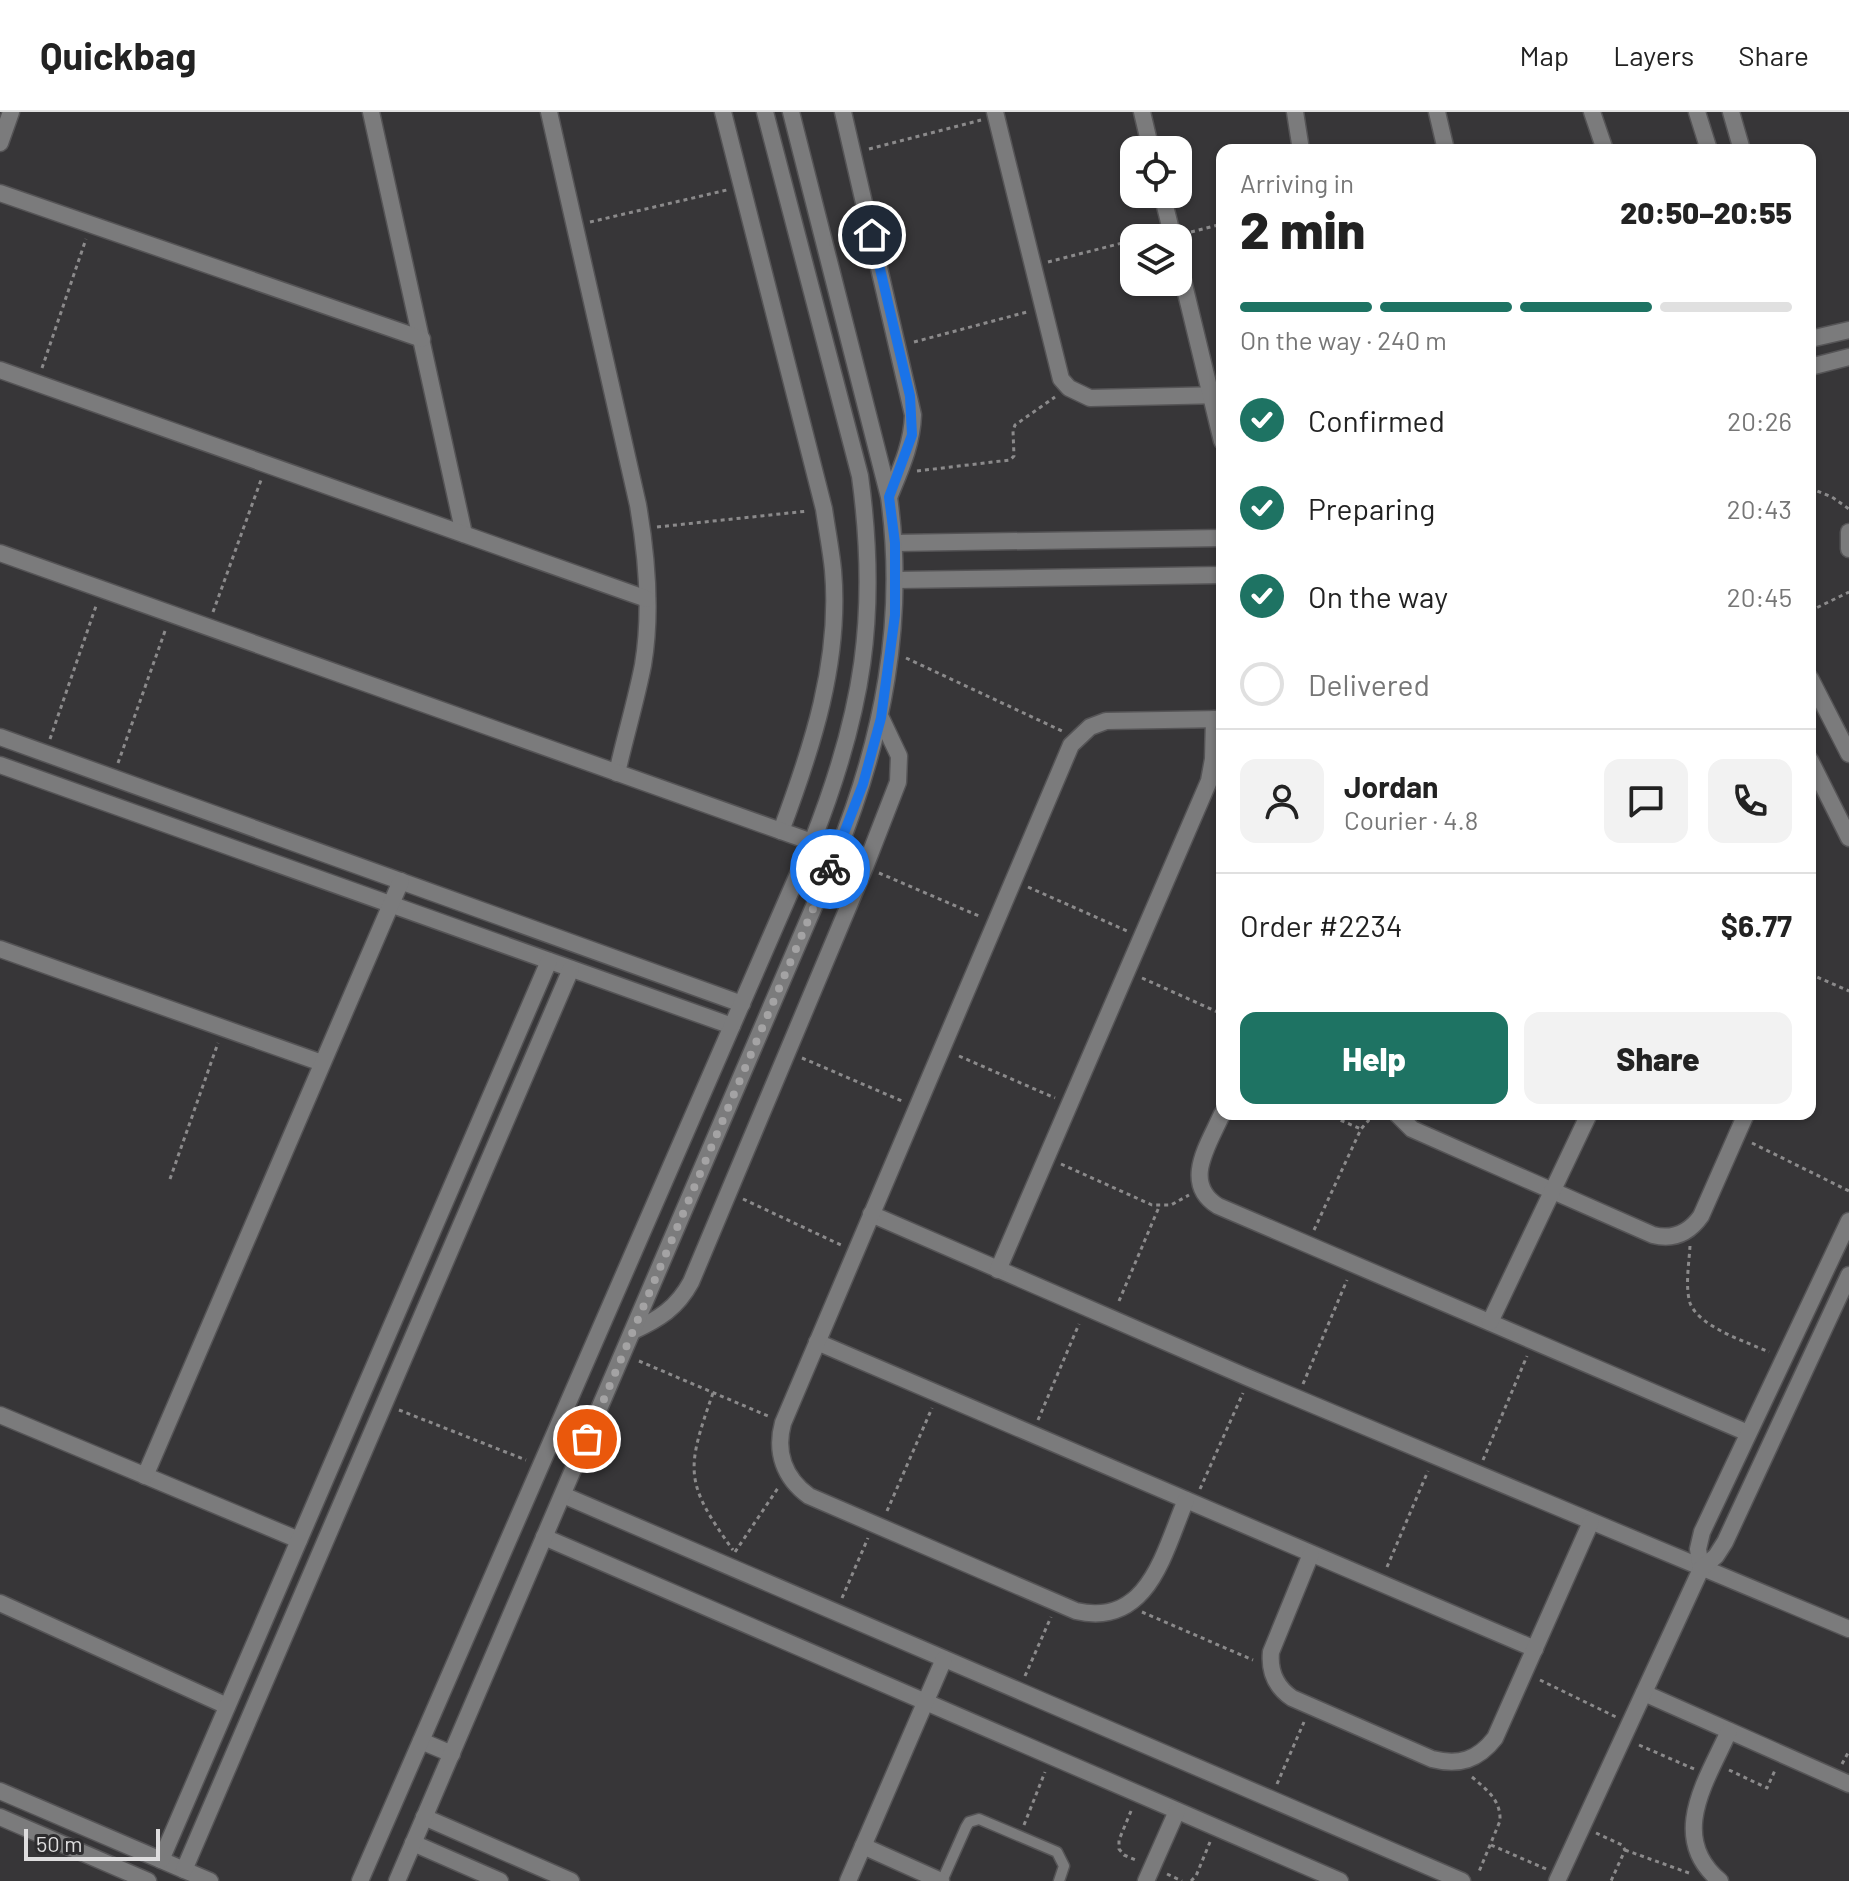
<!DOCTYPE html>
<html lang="en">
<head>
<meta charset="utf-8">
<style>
  :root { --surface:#fff; --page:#f2f2f2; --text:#222; --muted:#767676; --line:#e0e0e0; --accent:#1e7363 }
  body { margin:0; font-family:Barlow,sans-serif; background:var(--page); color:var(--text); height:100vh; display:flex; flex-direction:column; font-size:30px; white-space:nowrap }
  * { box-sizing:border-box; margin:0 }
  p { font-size:26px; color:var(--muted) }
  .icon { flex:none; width:44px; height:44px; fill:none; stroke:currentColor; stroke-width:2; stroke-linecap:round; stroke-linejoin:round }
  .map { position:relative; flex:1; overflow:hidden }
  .side { position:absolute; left:1216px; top:32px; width:600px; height:976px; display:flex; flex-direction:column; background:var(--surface); border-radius:16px; box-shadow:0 2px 6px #0004 }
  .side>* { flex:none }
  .fabs { position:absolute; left:1120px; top:24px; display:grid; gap:16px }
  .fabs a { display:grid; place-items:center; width:72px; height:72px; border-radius:16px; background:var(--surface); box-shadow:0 2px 6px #0004; font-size:40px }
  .scale { position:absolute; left:24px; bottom:20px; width:136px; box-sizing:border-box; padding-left:8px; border:4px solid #deddde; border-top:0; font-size:22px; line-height:28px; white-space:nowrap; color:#deddde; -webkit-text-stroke:6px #2d2c2e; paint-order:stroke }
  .pin { position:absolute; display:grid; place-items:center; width:68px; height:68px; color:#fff; margin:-34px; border:4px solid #fff; border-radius:50%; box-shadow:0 2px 8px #0007 }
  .courier { position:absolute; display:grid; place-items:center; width:80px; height:80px; margin:-40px; border:6px solid #1a73e8; border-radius:50%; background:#fff; color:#222; box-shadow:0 2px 10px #0007 }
  .overview em { font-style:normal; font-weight:800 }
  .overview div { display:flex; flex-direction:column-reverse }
  .overview { display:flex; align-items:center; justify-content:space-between; height:136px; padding:0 24px }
  h1 { font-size:52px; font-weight:800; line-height:60px }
  .bar { display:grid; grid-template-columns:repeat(4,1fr); gap:12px 8px; align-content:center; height:96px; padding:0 24px }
  .bar i { height:10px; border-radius:6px; background:var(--line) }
  .bar .on { background:var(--accent) }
  .bar p { grid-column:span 4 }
  .line { display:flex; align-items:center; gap:20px; padding:0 24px; border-top:2px solid var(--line) }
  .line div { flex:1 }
  .round { display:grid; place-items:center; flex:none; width:84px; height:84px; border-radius:16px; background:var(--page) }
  ol { padding:0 24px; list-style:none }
  li { display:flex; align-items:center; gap:24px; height:88px }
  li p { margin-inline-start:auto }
  li .icon { padding:8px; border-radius:50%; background:var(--accent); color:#fff; stroke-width:4 }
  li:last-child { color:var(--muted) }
  li i { width:44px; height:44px; border:4px solid var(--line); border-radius:50% }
  .action { display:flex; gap:16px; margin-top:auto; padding:16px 24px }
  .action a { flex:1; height:92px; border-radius:16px; background:var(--accent); color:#fff; font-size:32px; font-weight:800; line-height:92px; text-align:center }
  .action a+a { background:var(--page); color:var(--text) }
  header { display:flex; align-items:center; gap:48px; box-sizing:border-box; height:112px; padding:0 40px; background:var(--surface); border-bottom:2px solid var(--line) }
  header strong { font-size:38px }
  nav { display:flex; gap:44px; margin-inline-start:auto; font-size:28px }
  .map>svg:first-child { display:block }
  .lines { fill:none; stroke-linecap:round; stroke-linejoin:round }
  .service-casing { stroke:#555456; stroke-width:13 }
  .minor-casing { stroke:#555456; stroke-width:19 }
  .path { stroke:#8b8a8b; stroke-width:3; stroke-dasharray:4 4; stroke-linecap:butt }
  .service { stroke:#7b7b7c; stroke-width:10 }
  .minor { stroke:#7b7b7c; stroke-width:16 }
  .done { stroke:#a4a3a4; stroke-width:8; stroke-dasharray:0 14.4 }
  .route { stroke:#1a73e8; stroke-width:10 }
</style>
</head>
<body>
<header>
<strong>Quickbag</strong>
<nav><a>Map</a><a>Layers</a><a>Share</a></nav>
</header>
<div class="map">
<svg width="1849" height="1769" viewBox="0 0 1849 1769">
  <rect width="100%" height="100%" fill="#373638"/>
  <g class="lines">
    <defs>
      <path id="service" d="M942 1769 966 1715 969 1710 979 1707 1057 1740 1064 1754 1059 1769"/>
      <g id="minor">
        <path d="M371 0 464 422"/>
        <path d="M549 0 638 393C647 445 652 500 643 553 636 589 625 625 617 661"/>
        <path d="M723 0 824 397C827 418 831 438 833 458 841 549 812 636 781 719"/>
        <path d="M843 0 913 303C912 332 901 356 890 383"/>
        <path d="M995 0 1061 267 1069 276 1090 286 1222 283"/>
        <path d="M1142 0 1151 38"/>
        <path d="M1295 0 1301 38"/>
        <path d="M1437 0 1446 38"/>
        <path d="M1592 0 1605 38"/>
        <path d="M1697 0 1709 38"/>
        <path d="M1731 0 1742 38"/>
        <path d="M0 31 11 0"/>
        <path d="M0 81 422 227"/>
        <path d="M1162 82 1173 126"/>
        <path d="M1178 148 1222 329"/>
        <path d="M1810 227 1849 218"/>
        <path d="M1810 255 1849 245"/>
        <path d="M0 258 647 487"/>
        <path d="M1849 420V437"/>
        <path d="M895 431 1222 426"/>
        <path d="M0 441 812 730"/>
        <path d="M896 468 1222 463"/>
        <path d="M1810 566 1849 642"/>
        <path d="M0 625 742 892"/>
        <path d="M1810 648 1849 726"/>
        <path d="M0 653 732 914"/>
        <path d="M0 837 322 951"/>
        <path d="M1222 1002C1209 1032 1181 1071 1218 1094L1748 1321"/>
        <path d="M1397 1002 1412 1017 1653 1123C1673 1128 1689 1121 1701 1104L1746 1002"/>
        <path d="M871 1102 1249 1266 1849 1517"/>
        <path d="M998 1158 1209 669 1213 647 1214 607"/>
        <path d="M1490 1210 1589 1002"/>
        <path d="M633 1219C659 1207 677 1196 691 1170L865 755 898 670 899 644 881 606"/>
        <path d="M817 1230 1535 1537"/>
        <path d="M0 1303 299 1428"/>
        <path d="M145 1364 401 769"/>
        <path d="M563 1383 1462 1769"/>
        <path d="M1186 1388C1164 1439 1149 1516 1076 1499L809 1384C784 1366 775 1340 783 1311L1071 633 1090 615 1106 609 1222 607"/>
        <path d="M544 1425 1340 1769"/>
        <path d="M1311 1442 1271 1540C1269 1560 1276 1575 1292 1586L1432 1647C1459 1654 1478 1648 1495 1626L1591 1410"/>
        <path d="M1701 1457 1698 1437 1702 1420 1849 1109"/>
        <path d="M0 1491 227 1594"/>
        <path d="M1644 1581 1849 1672"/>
        <path d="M421 1629 452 1642"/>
        <path d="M0 1679 210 1769"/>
        <path d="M0 1705 148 1769"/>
        <path d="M424 1705 571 1769"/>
        <path d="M413 1731 500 1769"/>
        <path d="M863 1734 941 1769"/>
        <path d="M161 1748 549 849"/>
        <path d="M184 1758 571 857"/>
        <path d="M360 1769 812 730C863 601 879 503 860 364L765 0"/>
        <path d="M397 1769 836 743C883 627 906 509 889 385L791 0"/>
        <path d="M848 1769 944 1547"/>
        <path d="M1146 1769 1177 1699"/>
        <path d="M1557 1769 1701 1457 1716 1444 1725 1430 1849 1163"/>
        <path d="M1720 1769C1667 1725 1707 1668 1729 1619"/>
      </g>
    </defs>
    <use href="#service" class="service-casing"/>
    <use href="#minor" class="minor-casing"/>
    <g class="path">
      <path d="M869 37 981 8"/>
      <path d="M590 110 727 78"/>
      <path d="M1191 120 1222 112"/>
      <path d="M1142 126 1155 123"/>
      <path d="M1048 150 1134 128"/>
      <path d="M914 230 1027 200"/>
      <path d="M42 256 86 127"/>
      <path d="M917 359 1010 348 1014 344 1013 319 1015 313 1055 285"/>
      <path d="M1810 376 1832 385 1849 397"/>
      <path d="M657 415 808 399"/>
      <path d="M1810 499 1849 480"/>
      <path d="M213 500 261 368"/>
      <path d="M906 546 1062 619"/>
      <path d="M50 627 96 494"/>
      <path d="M118 651 165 519"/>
      <path d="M879 761 979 804"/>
      <path d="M1028 775 1127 819"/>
      <path d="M1810 862 1849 879"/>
      <path d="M1142 866 1222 902"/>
      <path d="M959 944 1055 986"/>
      <path d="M802 946 902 989"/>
      <path d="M1326 1002 1361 1017"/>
      <path d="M1752 1031 1849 1079"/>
      <path d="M1061 1052 1152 1093H1171L1189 1083"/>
      <path d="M170 1067 218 931"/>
      <path d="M743 1087 841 1133"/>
      <path d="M1314 1118 1361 1017 1369 1008 1381 1002"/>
      <path d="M1690 1134C1689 1152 1685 1174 1690 1191 1699 1215 1747 1230 1769 1240"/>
      <path d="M1119 1189 1159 1095"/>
      <path d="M639 1249 768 1304"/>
      <path d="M1303 1272 1347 1168"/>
      <path d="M713 1281C686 1358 684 1370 733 1438"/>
      <path d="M399 1298 526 1348"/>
      <path d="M1038 1308 1079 1212"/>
      <path d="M1483 1348 1527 1244"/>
      <path d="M1200 1377 1243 1281"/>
      <path d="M887 1399 932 1296"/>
      <path d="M735 1440 778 1376"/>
      <path d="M1387 1455 1428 1359"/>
      <path d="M842 1486 868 1426"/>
      <path d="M1142 1500 1253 1548"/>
      <path d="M1025 1564 1051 1505"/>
      <path d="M1540 1568 1616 1605"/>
      <path d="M1639 1633 1694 1657"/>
      <path d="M1842 1652 1849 1639"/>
      <path d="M1729 1658 1767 1676 1776 1656"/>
      <path d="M1472 1665C1487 1678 1501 1688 1500 1709L1478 1762"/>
      <path d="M1277 1672 1304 1610"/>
      <path d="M1131 1699 1119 1728V1737L1124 1743 1138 1749"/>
      <path d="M1024 1713 1045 1660"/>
      <path d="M1596 1721 1622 1733 1625 1738 1611 1769"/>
      <path d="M1491 1733 1546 1757"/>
      <path d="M1625 1738 1689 1761"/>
      <path d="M1167 1762 1182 1769"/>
      <path d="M1191 1769 1196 1764 1210 1730"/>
    </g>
    <use href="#service" class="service"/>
    <use href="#minor" class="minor"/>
  </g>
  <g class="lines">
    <path class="done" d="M587 1327 830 757"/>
    <path class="route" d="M830 757 863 672 881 606 895 503V431L889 385 912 323 910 284 872 123"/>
  </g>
</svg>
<div class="fabs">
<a><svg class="icon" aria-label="locate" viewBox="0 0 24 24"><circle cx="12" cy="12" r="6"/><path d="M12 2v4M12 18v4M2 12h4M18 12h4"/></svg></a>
<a><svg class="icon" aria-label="layers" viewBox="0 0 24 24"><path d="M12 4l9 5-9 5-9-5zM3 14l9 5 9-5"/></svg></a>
</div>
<div class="scale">50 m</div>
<div class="pin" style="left:587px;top:1327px;background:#ea580c"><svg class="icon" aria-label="bag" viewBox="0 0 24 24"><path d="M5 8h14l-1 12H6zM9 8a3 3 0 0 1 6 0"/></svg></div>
<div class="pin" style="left:872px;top:123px;background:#1f2937"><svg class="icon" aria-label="home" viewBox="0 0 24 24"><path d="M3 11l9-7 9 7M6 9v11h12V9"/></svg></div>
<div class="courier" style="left:830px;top:757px"><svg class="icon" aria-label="bike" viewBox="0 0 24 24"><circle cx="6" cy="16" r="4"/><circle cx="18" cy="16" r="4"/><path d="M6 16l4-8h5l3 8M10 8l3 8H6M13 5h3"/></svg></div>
<section class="side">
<div class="overview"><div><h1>2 min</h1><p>Arriving in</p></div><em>20:50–20:55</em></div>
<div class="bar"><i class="on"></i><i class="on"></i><i class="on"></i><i></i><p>On the way · 240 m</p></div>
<ol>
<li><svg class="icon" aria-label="check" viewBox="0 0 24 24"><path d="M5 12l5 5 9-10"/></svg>Confirmed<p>20:26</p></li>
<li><svg class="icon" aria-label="check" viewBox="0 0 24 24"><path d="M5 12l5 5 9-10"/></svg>Preparing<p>20:43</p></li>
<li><svg class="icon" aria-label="check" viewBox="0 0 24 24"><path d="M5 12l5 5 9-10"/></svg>On the way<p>20:45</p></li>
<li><i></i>Delivered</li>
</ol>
<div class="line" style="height:144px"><a class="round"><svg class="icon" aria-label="person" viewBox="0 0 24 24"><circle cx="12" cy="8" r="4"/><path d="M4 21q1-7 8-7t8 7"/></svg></a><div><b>Jordan</b><p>Courier · 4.8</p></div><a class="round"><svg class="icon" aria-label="chat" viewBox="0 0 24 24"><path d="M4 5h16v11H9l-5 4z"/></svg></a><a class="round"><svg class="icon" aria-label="phone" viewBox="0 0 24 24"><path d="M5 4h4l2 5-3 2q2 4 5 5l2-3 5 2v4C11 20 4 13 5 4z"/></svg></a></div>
<div class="line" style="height:104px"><div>Order #2234</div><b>$6.77</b></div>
<div class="action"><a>Help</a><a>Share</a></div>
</section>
</div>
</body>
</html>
